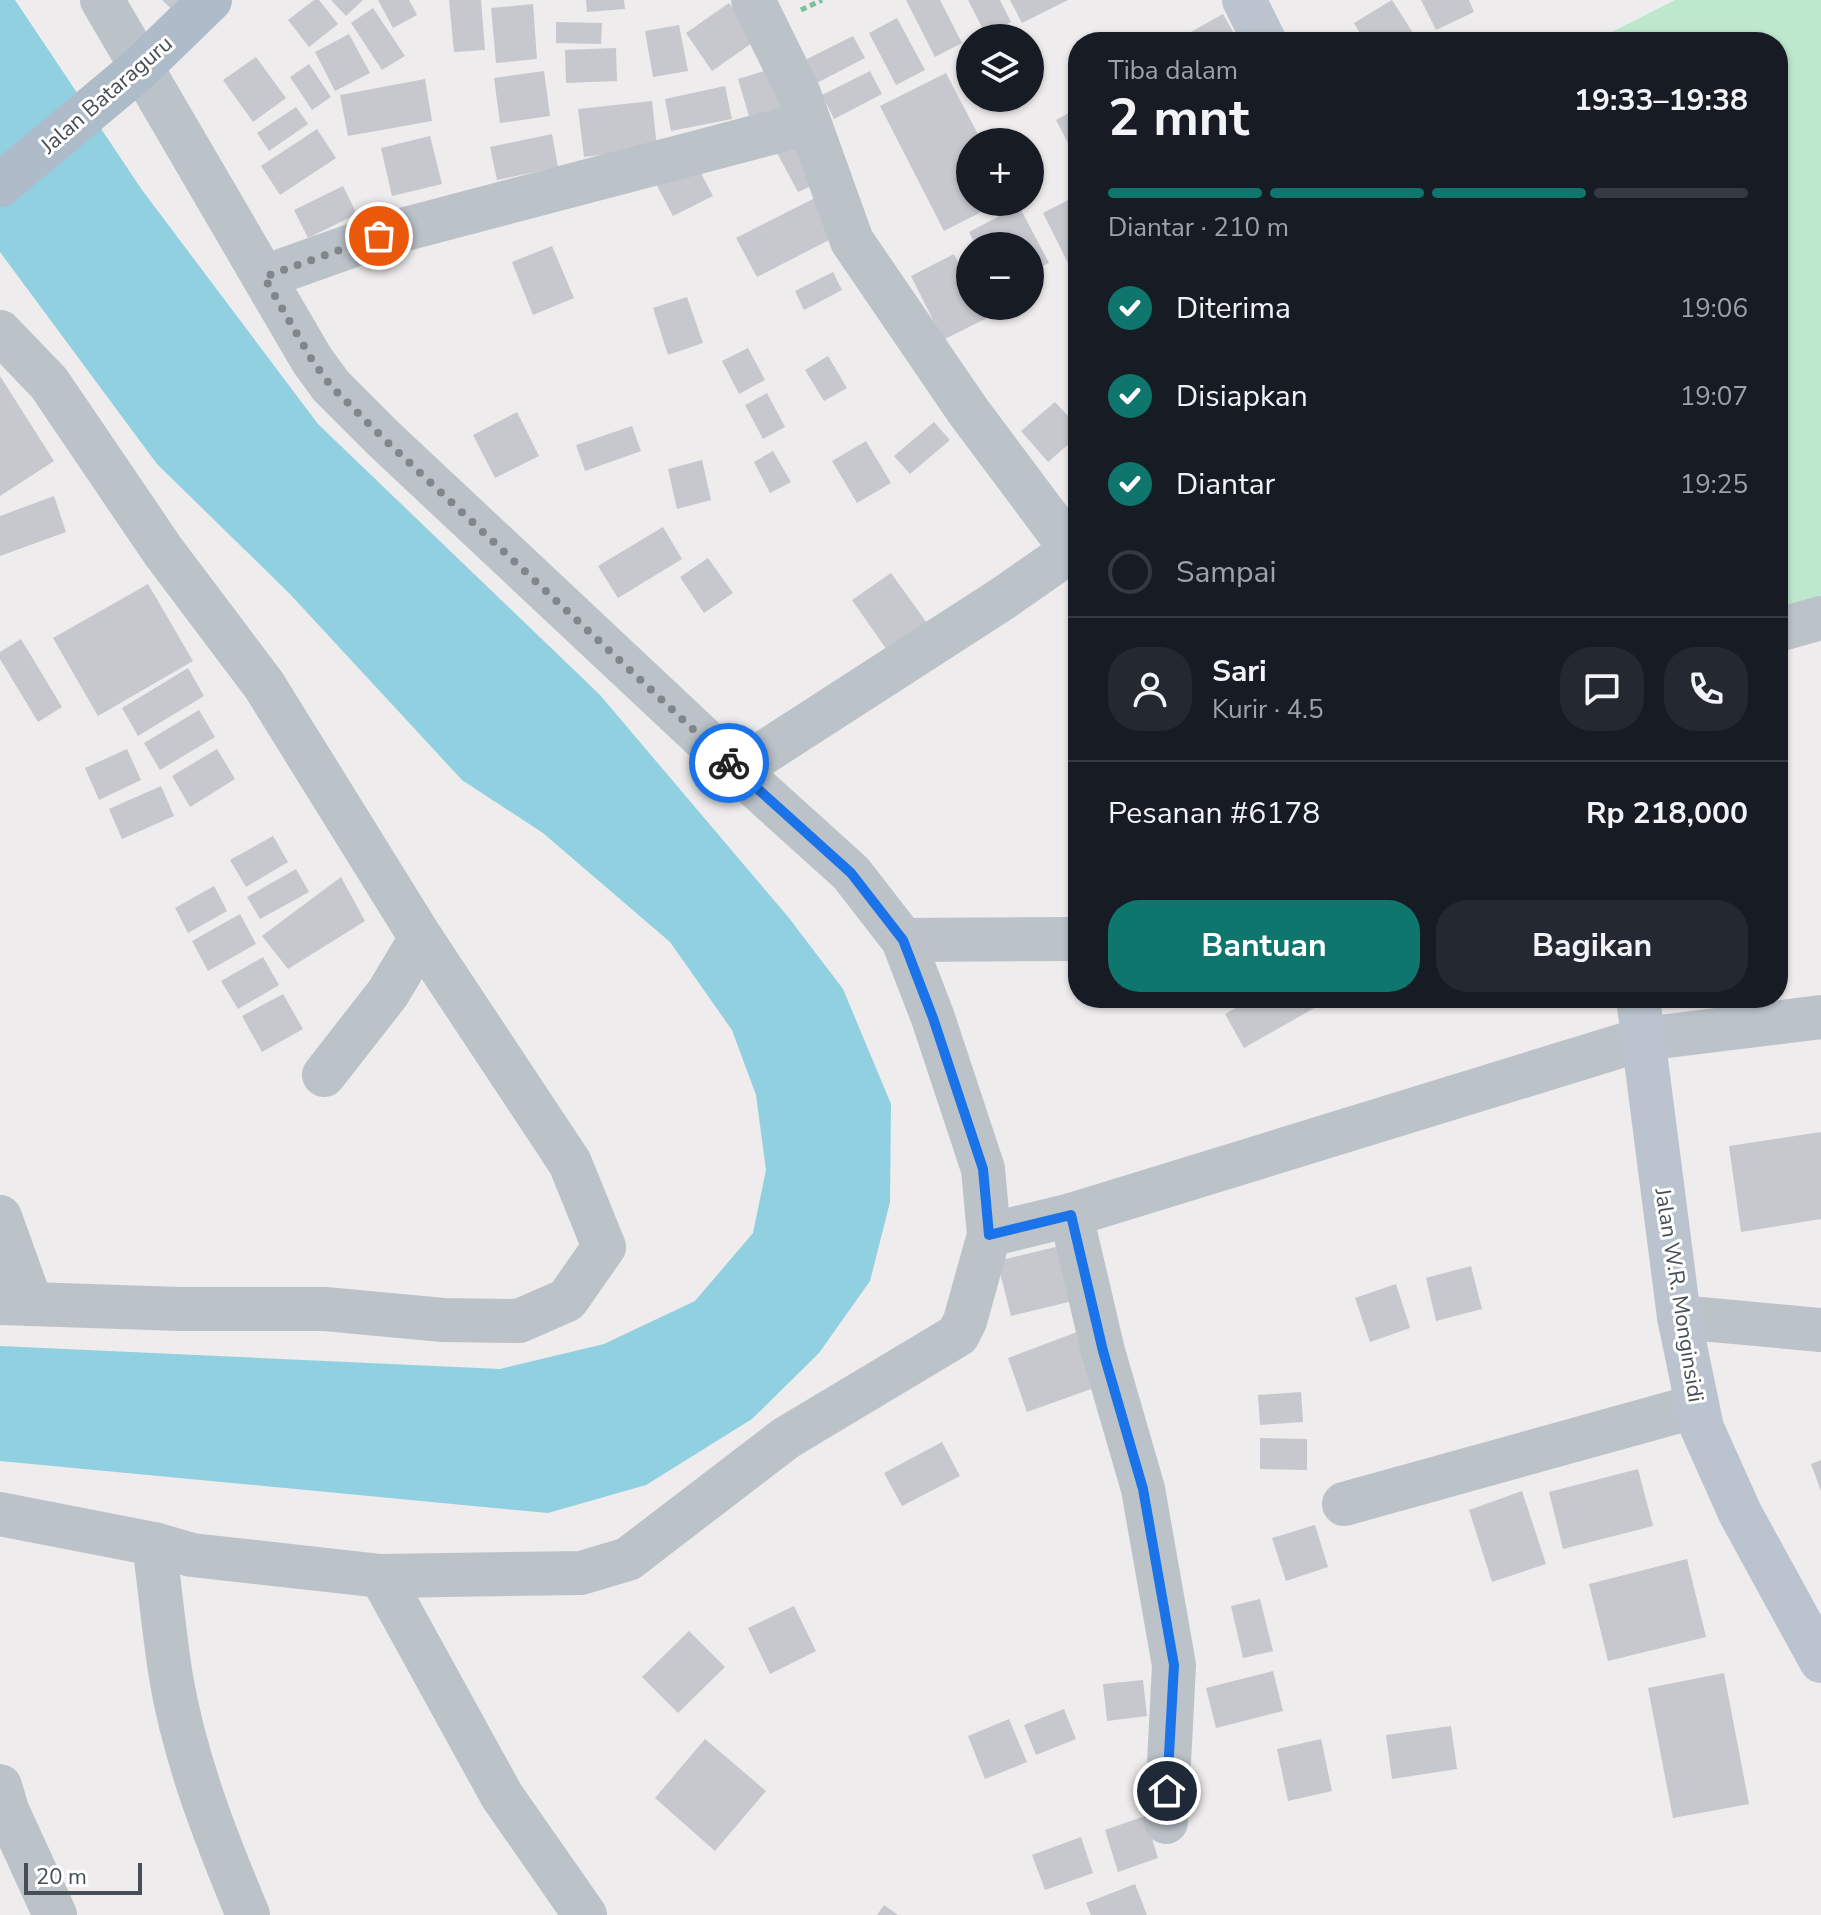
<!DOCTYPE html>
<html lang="id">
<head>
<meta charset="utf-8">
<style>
  :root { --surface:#171b24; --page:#242831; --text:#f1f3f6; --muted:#9ea1a6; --line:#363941; --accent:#0f766e }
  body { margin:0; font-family:"Nunito Sans",sans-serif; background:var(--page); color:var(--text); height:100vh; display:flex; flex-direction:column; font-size:30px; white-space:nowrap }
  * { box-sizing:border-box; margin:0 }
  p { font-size:26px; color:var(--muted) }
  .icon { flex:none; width:44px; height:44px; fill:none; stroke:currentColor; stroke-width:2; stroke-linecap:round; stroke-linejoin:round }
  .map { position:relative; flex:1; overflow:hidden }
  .panel { position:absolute; left:1068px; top:32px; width:720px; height:976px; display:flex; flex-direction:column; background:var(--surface); border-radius:32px; box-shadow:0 2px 6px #0004 }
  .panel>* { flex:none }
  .controls { position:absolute; left:956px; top:24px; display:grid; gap:16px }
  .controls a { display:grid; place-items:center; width:88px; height:88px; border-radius:50%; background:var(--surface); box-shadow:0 2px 6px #0004; font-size:40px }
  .scale { position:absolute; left:24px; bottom:20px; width:118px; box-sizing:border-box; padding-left:8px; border:4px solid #464f56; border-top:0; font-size:22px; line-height:28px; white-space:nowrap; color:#464f56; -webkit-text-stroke:6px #fff; paint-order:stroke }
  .pin { position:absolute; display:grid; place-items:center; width:68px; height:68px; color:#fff; margin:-34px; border:4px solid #fff; border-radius:50%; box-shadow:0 2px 8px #0007 }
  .courier { position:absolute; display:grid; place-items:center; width:80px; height:80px; margin:-40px; border:6px solid #1a73e8; border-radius:50%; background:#fff; color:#222; box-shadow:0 2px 10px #0007 }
  .summary em { font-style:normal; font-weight:700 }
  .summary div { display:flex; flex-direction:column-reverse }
  .summary { display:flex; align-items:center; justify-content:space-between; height:136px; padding:0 40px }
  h1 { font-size:52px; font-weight:700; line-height:60px }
  .bar { display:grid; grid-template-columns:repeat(4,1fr); gap:12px 8px; align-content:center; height:96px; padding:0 40px }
  .bar i { height:10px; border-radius:6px; background:var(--line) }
  .bar .current { background:var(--accent) }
  .bar p { grid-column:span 4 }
  .line { display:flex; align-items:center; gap:20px; padding:0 40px; border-top:2px solid var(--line) }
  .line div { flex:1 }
  .round { display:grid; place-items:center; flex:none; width:84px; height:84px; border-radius:32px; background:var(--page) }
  ol { padding:0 40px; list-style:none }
  li { display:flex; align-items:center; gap:24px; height:88px }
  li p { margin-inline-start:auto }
  li .icon { padding:8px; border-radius:50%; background:var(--accent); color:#fff; stroke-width:4 }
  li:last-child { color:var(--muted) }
  li i { width:44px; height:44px; border:4px solid var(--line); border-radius:50% }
  .cta { display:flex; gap:16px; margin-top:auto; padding:16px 40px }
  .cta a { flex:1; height:92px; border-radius:32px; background:var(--accent); color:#fff; font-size:32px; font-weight:700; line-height:92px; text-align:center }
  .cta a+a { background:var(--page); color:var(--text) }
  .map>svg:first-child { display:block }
  .green { fill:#bee8ce }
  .water { fill:#90d0e0 }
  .building { fill:#c7c8ce }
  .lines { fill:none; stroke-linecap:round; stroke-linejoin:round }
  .path { stroke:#7bc19e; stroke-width:5; stroke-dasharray:6 4; stroke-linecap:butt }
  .minor { stroke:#bbc3c9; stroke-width:44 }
  .secondary { stroke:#bbc4ce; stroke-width:44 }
  .primary { stroke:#aebbc8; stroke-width:44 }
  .done { stroke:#81868a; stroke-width:8; stroke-dasharray:0 14.4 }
  .route { stroke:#1a73e8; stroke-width:10 }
  .labels { text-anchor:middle; stroke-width:6; stroke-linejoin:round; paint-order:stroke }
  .street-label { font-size:22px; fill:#464f56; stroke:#fff }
</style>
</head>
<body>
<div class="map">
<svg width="1821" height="1915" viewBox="0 0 1821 1915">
  <rect width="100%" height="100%" fill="#eeecec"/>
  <path class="green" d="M1675 0H1821V611L1778 625V42H1592Z"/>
  <path class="water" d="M0 0H15L142 190 318 424 600 695 789 918 843 989 891 1104 890 1202 870 1281 819 1353 752 1419 646 1485 548 1513 0 1461V1346L500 1369 604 1344 695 1301 753 1233 766 1170 756 1095 732 1030 670 942 543 833 462 780 289 593 157 464 0 252Z"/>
  <g class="building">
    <path d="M162 0H201L182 19Z"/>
    <path d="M314 0H319L338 24 309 47 288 20Z"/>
    <path d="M331 0H363L346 16Z"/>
    <path d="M378 0H409L417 15 393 28Z"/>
    <path d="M449 0H481L485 50 454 52Z"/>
    <path d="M586 0H624L625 9 587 12Z"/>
    <path d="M906 0H940L962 43 935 57Z"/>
    <path d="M968 0H1000L1011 22 986 35Z"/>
    <path d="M1010 0H1068L1022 23Z"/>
    <path d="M1392 0 1415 36 1405 42H1365L1354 23Z"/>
    <path d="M1421 0H1469L1474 12 1436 30Z"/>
    <path d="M729 3 755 41 712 71 686 33Z"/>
    <path d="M533 4 537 59 496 63 491 8Z"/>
    <path d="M373 8 405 56 382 70 351 23Z"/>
    <path d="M1223 14 1239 42H1173Z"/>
    <path d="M897 18 925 70 896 85 869 33Z"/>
    <path d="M556 22 602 23 601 44 556 43Z"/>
    <path d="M679 25 688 71 653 77 645 31Z"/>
    <path d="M349 34 370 73 335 91 315 52Z"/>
    <path d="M853 36 865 58 815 84 803 61Z"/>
    <path d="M616 48 617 81 566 83 565 50Z"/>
    <path d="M256 57 286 98 253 122 223 80Z"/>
    <path d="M309 64 331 97 312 110 290 77Z"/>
    <path d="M777 67 791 110 751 123 738 79Z"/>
    <path d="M544 71 550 116 500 123 494 78Z"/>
    <path d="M870 71 882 94 834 119 822 95Z"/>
    <path d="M946 73 982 142H970V202H1001L944 231 880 106Z"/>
    <path d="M425 79 432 121 348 136 340 95Z"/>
    <path d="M725 86 732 119 671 131 665 99Z"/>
    <path d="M652 101 657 148 584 157 578 109Z"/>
    <path d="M296 107 308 124 269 151 257 133Z"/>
    <path d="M1078 108V162L1056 120Z"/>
    <path d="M317 129 336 158 280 195 261 166Z"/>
    <path d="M552 134 558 167 497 180 490 147Z"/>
    <path d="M430 136 442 184 392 196 381 148Z"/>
    <path d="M799 141 820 182 798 192 777 153Z"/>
    <path d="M695 162 713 196 673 216 655 182Z"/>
    <path d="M343 186 357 214 308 238 294 210Z"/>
    <path d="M1078 195V262L1070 267 1043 213Z"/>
    <path d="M815 198 835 237 757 277 736 238Z"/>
    <path d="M1019 206 1049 263 1030 272V246H976L969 232Z"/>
    <path d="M552 246 574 298 533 315 512 262Z"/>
    <path d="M954 254 970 286V306H980L987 318 943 340 911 276Z"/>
    <path d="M833 272 842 290 804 310 795 291Z"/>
    <path d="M687 297 703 343 668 355 653 308Z"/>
    <path d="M748 348 765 380 739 394 722 361Z"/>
    <path d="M828 356 847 388 824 401 805 370Z"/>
    <path d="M0 376 54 461 0 496Z"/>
    <path d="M767 393 785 427 763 439 745 405Z"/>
    <path d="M1055 402 1078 427V436L1048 462 1021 431Z"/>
    <path d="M517 412 539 456 495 478 473 435Z"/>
    <path d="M934 422 950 440 910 474 894 456Z"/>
    <path d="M632 426 641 451 585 471 576 445Z"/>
    <path d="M866 441 891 483 857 503 832 461Z"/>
    <path d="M773 451 791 482 770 493 754 462Z"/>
    <path d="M702 460 711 500 677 509 668 469Z"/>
    <path d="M54 496 66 532 0 556V516Z"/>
    <path d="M663 527 682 559 618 598 598 566Z"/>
    <path d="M708 558 733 593 704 613 680 577Z"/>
    <path d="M891 573 927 623 887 650 852 600Z"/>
    <path d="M148 584 193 661 98 716 53 638Z"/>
    <path d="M21 639 62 707 38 722 0 659V652Z"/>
    <path d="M188 668 204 696 138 736 122 708Z"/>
    <path d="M1778 688 1784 705 1778 707Z"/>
    <path d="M199 710 215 737 160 770 144 743Z"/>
    <path d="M127 749 141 780 99 800 85 768Z"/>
    <path d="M217 749 235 779 190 807 172 776Z"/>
    <path d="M1778 776 1788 821 1778 823Z"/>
    <path d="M161 786 174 816 122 839 109 809Z"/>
    <path d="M273 836 288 862 246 887 230 860Z"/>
    <path d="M296 869 309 892 260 919 247 897Z"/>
    <path d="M341 877 365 921 288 969 262 936Z"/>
    <path d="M214 886 227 911 188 933 175 908Z"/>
    <path d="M240 914 256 944 208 971 192 941Z"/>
    <path d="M263 957 279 985 238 1009 221 981Z"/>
    <path d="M283 994 303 1029 262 1052 242 1016Z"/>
    <path d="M1253 998H1332L1244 1048 1225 1014Z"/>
    <path d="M1821 1132V1219L1741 1232 1729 1146Z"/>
    <path d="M1064 1245 1077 1300 1011 1316 997 1261Z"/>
    <path d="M1471 1266 1482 1309 1436 1321 1426 1278Z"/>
    <path d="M1396 1284 1410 1328 1370 1342 1355 1298Z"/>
    <path d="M1085 1329 1105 1384 1027 1412 1008 1358Z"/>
    <path d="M1301 1392 1303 1422 1260 1425 1258 1395Z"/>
    <path d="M1260 1438 1307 1439V1470L1260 1469Z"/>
    <path d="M942 1442 960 1476 902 1506 884 1473Z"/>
    <path d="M1821 1460V1491L1811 1464Z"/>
    <path d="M1638 1469 1653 1526 1563 1549 1549 1492Z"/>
    <path d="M1522 1491 1546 1564 1492 1582 1469 1510Z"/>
    <path d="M1315 1525 1328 1567 1286 1581 1272 1538Z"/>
    <path d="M1687 1559 1706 1637 1608 1661 1589 1584Z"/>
    <path d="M1260 1599 1273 1651 1243 1658 1231 1606Z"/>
    <path d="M794 1606 816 1651 770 1674 748 1628Z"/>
    <path d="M689 1631 725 1667 678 1713 642 1677Z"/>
    <path d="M1273 1671 1283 1711 1216 1728 1206 1688Z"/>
    <path d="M1724 1673 1749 1804 1673 1818 1648 1688Z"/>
    <path d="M1143 1680 1147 1716 1107 1721 1103 1684Z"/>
    <path d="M1064 1709 1076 1739 1036 1755 1024 1725Z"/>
    <path d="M1009 1719 1027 1762 985 1779 968 1736Z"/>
    <path d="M1451 1726 1457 1769 1392 1779 1386 1735Z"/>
    <path d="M705 1739 766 1791 715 1851 655 1798Z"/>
    <path d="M1321 1739 1332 1791 1288 1801 1277 1749Z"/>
    <path d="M1145 1816 1158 1858 1118 1872 1105 1830Z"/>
    <path d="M1081 1837 1093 1873 1045 1890 1032 1855Z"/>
    <path d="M1135 1884 1147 1915H1091L1086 1903Z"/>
    <path d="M884 1905 898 1915H877Z"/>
  </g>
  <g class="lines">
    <path class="path" d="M801 10 822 0"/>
    <g class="minor">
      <path d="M753 0 799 94 852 241 968 411 1072 550"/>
      <path d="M264 277 379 236 809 123"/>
      <path d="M0 332 49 383 163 551 264 685 421 938 570 1163 604 1247 567 1300 519 1321 443 1320 325 1309H180L0 1303"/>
      <path d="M1778 630 1821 618"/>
      <path d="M737 770 1002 599 1078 546"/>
      <path d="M903 940 1078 939"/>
      <path d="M324 1075 388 993 421 938"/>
      <path d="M1071 1215 1103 1351 1143 1489 1174 1665 1166 1822"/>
      <path d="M0 1217 31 1303"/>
      <path d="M989 1235 1071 1215 1643 1039 1821 1017"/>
      <path d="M1679 1317 1821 1330"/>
      <path d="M1344 1504 1697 1406"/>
      <path d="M0 1514 154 1544 192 1555 381 1576 581 1573 628 1559 786 1438 958 1335 965 1321 989 1235 983 1169 933 1018 903 940 851 873 737 770 384 439 331 386 312 360 102 0"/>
      <path d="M154 1544C160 1588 164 1633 171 1677 185 1760 216 1838 248 1915"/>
      <path d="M381 1576 502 1796 585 1915"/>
      <path d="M0 1786 7 1810 55 1915"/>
    </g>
    <g class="secondary">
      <path d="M1244 0 1265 42"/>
      <path d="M1638 998 1679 1317 1702 1428 1740 1513 1821 1661"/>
    </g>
    <path class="primary" d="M0 185 140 68 210 0"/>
  </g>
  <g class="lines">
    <path class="done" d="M379 236 264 277 312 360 331 386 384 439 729 763"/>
    <path class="route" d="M729 763 851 873 903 940 933 1018 983 1169 989 1235 1071 1215 1103 1351 1143 1489 1174 1665 1167 1791"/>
  </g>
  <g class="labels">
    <g class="street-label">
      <text transform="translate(106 94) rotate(-41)" y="8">Jalan Bataraguru</text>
      <text transform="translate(1680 1295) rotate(81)" y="8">Jalan W.R. Monginsidi</text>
    </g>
  </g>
</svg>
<div class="controls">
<a><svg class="icon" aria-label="layers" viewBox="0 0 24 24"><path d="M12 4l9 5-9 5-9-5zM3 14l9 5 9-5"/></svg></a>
<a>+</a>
<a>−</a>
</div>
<div class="scale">20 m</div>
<div class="pin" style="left:379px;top:236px;background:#ea580c"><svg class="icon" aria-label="bag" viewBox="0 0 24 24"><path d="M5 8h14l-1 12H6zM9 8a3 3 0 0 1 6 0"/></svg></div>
<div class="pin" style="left:1167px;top:1791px;background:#1f2937"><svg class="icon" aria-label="home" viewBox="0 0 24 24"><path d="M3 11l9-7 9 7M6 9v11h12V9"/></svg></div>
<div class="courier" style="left:729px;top:763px"><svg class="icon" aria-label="bike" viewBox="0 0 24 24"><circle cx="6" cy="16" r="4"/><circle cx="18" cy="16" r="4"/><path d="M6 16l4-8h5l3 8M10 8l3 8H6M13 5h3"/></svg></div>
<section class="panel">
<div class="summary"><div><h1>2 mnt</h1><p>Tiba dalam</p></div><em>19:33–19:38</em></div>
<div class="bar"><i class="current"></i><i class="current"></i><i class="current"></i><i></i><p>Diantar · 210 m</p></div>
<ol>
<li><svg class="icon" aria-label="check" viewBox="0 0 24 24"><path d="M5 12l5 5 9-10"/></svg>Diterima<p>19:06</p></li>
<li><svg class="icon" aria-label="check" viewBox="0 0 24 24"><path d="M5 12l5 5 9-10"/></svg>Disiapkan<p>19:07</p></li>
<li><svg class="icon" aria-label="check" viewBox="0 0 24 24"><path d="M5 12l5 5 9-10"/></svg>Diantar<p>19:25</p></li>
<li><i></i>Sampai</li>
</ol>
<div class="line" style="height:144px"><a class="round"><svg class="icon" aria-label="person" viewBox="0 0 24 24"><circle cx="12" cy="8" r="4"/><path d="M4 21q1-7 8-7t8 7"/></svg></a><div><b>Sari</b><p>Kurir · 4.5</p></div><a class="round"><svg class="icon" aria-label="chat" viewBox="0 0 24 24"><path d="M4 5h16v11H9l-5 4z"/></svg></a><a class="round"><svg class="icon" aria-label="phone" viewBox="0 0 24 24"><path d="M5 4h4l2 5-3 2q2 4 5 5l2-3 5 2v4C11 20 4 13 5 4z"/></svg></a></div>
<div class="line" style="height:104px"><div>Pesanan #6178</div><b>Rp 218,000</b></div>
<div class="cta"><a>Bantuan</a><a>Bagikan</a></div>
</section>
</div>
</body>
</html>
